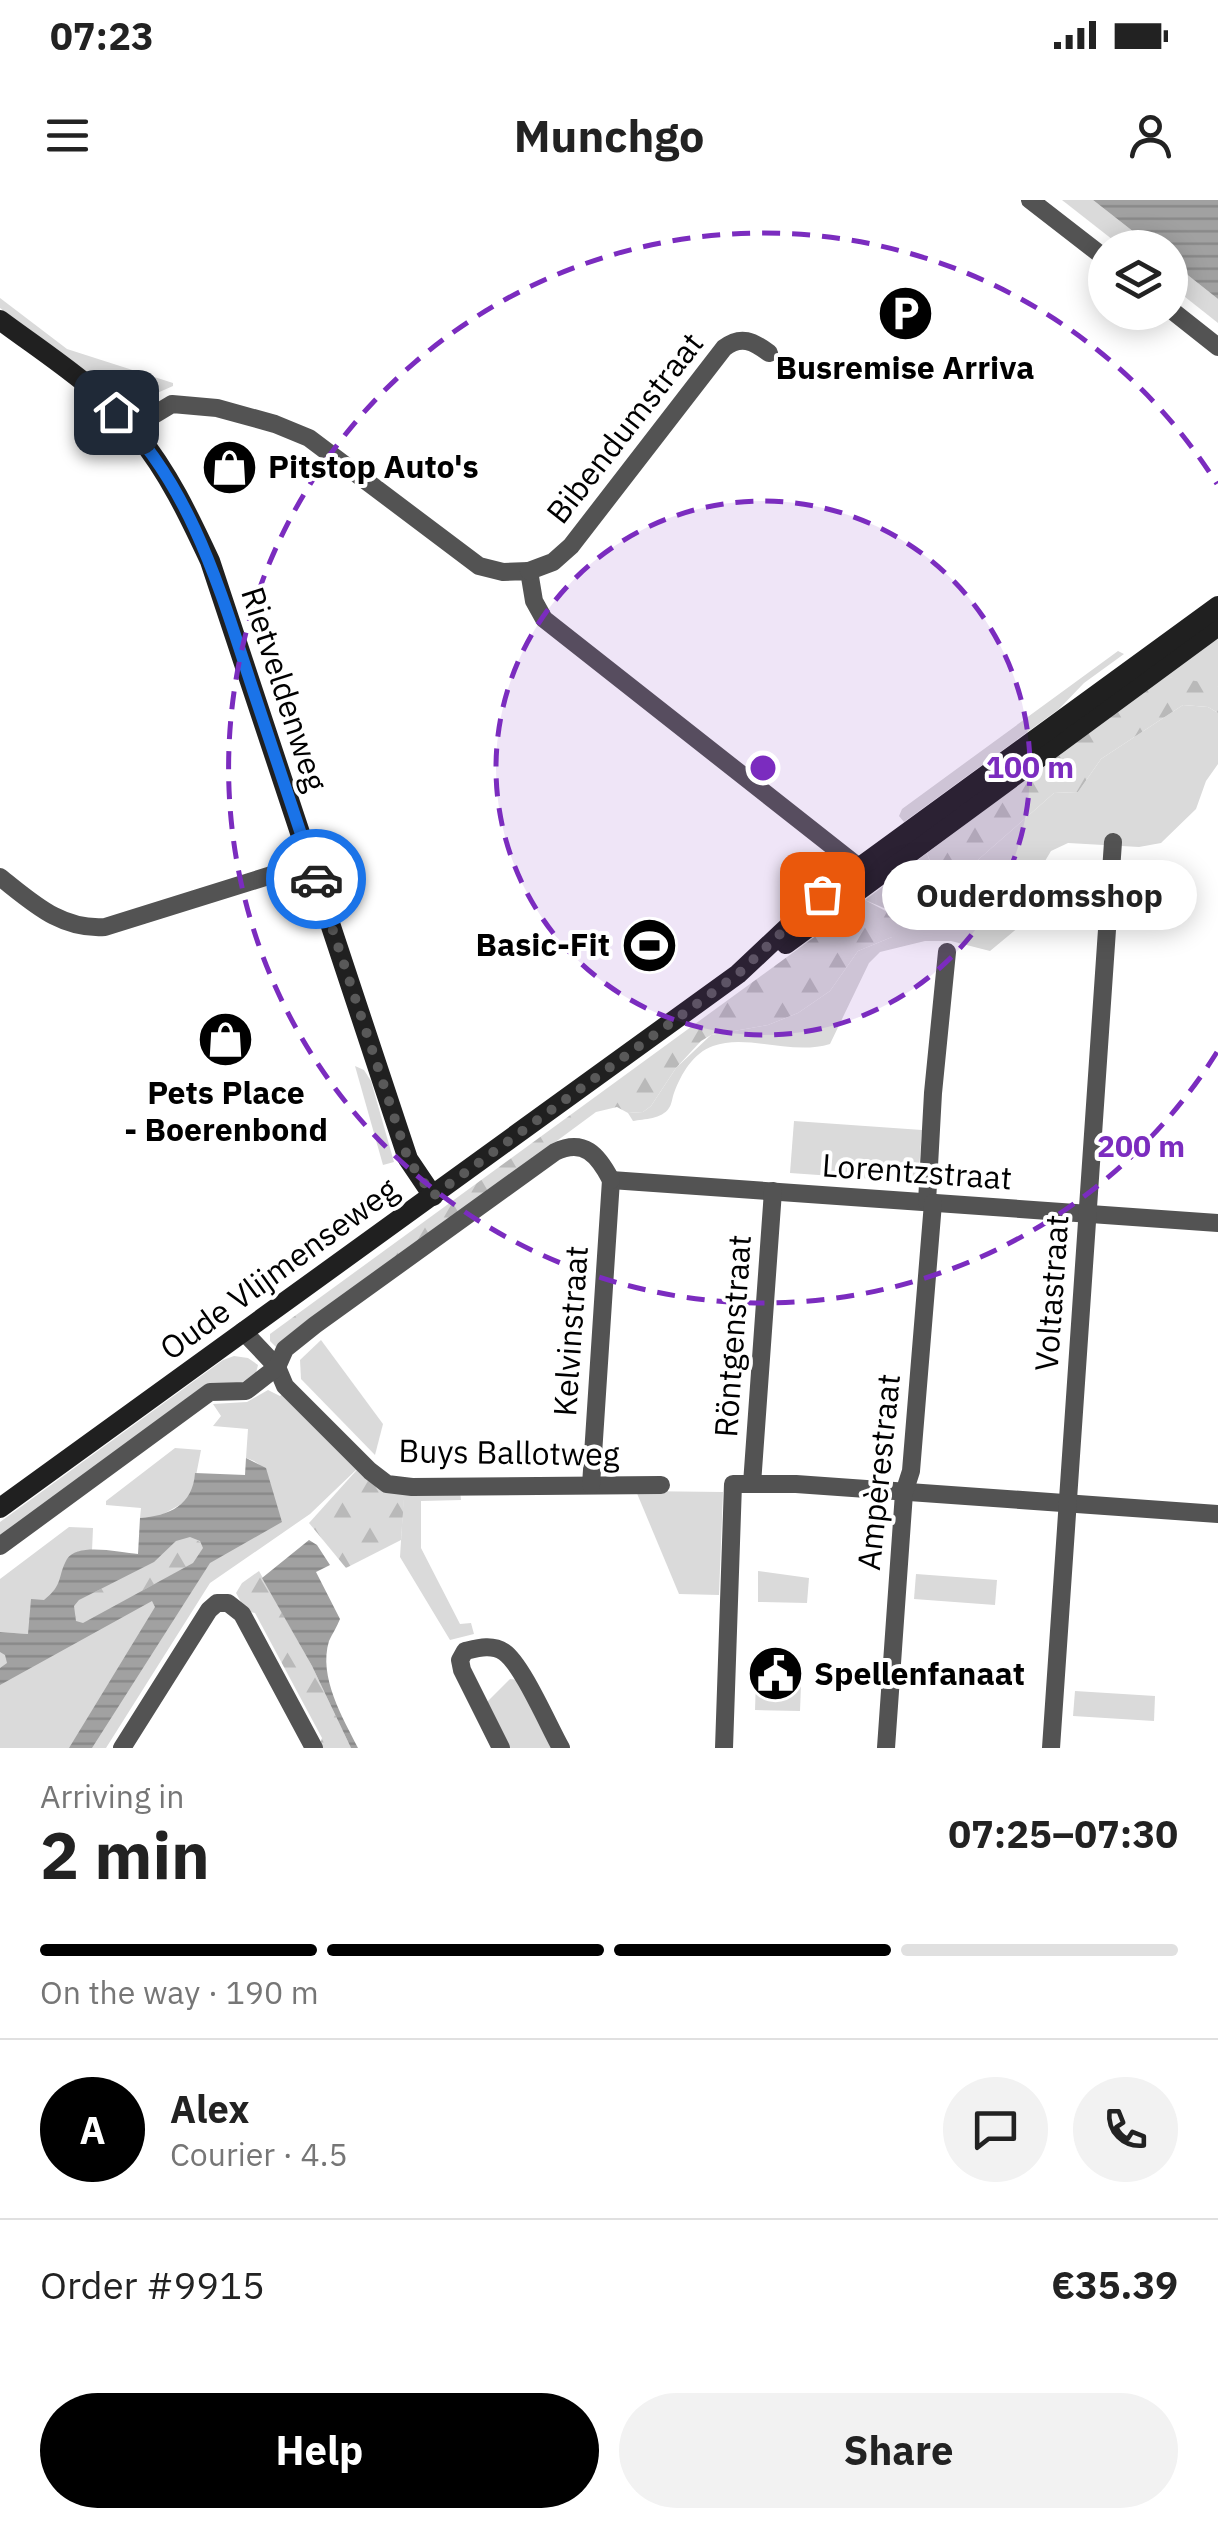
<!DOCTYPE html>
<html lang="en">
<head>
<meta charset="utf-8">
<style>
  :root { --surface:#fff; --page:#f2f2f2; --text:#222; --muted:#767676; --line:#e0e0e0; --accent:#000 }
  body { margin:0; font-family:"IBM Plex Sans",sans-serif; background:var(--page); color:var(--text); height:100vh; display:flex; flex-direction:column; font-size:38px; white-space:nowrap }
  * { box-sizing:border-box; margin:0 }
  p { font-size:32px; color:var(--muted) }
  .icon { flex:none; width:55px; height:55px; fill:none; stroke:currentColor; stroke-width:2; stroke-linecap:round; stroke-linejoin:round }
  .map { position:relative; height:1548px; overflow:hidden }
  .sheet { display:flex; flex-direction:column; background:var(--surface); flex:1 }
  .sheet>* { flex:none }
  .buttons { position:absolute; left:1088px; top:30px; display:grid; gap:20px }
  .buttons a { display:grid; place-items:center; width:100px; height:100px; border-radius:50%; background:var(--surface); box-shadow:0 5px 25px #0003; font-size:50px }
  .pin { position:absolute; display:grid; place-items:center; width:85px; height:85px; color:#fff; margin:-42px; border-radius:20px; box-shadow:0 5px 15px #0006 }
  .courier { position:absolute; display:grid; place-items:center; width:100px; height:100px; margin:-50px; border:8px solid #1a73e8; border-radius:50%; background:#fff; color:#222; box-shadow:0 2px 12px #0007 }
  .bubble { position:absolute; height:70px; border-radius:35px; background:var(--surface); box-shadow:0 5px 25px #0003; font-size:32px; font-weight:700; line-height:70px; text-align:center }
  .summary em { font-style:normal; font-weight:700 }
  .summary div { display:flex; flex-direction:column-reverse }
  .summary { display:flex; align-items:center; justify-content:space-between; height:170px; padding:0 40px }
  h1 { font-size:65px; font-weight:700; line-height:75px }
  .bar { display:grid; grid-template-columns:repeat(4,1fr); gap:15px 10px; align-content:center; height:120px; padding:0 40px }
  .bar i { height:12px; border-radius:8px; background:var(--line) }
  .bar .active { background:var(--accent) }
  .bar p { grid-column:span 4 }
  .line { display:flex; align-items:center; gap:25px; padding:0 40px; border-top:2px solid var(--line) }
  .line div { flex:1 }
  .round { display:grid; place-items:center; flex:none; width:105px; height:105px; border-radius:52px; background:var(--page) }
  .primary-button { display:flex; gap:20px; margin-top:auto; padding:20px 40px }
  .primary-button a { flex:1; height:115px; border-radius:60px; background:var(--accent); color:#fff; font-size:40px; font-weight:700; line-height:115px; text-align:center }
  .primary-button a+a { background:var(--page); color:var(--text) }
  .status { display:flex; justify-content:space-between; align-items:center; height:70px; padding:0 50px; background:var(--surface); direction:ltr }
  .status svg { height:28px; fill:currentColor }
  header { display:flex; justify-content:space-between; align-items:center; height:130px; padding:0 40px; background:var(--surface); font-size:45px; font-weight:700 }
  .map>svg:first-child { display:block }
  .green { fill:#dadada }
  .forest { fill:url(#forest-firs) }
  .water { fill:url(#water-rules); fill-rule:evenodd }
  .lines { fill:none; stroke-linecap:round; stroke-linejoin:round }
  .street { stroke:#535353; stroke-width:18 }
  .secondary { stroke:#202020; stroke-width:20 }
  .done { stroke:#595959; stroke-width:10; stroke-dasharray:0 18 }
  .route { stroke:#1a73e8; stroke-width:12 }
  .ring { fill:none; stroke:#7b2cbf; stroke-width:5; stroke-dasharray:18 12 }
  .labels { text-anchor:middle; stroke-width:8; stroke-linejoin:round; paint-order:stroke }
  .poi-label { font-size:32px; font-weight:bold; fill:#000; stroke:#fff }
  .street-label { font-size:32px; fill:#000; stroke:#fff }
  .centre { fill:#7b2cbf; stroke:#fff; stroke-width:5 }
  .ring-label { font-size:30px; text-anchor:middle; font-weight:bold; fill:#7b2cbf; stroke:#fff; stroke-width:8; stroke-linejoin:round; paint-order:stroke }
</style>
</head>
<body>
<div class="status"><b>07:23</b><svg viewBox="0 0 49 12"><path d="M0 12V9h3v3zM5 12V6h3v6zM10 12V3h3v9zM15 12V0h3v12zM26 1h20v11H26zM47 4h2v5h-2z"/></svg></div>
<header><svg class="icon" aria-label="menu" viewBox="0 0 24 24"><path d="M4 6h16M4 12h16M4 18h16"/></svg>Munchgo<svg class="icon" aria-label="person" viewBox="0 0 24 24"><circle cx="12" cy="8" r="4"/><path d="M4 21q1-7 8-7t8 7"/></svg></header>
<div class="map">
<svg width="1218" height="1548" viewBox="0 0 1218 1548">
  <defs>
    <pattern id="forest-firs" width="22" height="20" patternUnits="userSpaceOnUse" patternTransform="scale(2.5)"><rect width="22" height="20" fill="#dadada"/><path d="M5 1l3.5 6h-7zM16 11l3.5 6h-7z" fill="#b9b9b9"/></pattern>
    <pattern id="water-rules" width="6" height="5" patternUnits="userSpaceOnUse" patternTransform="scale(2.5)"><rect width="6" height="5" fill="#a1a1a1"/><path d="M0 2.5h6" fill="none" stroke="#898989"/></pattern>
  </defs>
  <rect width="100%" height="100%" fill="#fff"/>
  <g class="green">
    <path d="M1062 0H1093L1153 47H1122Z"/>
    <path d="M1170 61 1218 99V123L1170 85Z"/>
    <path d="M0 98 67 149 173 183V186L139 201 121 197 0 108Z"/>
    <path d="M1218 434V487L1163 476Z"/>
    <path d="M1118 451 1124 454 1084 483 1059 509 904 622 899 616 902 609Z"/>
    <path d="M1183 505 1208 507 1218 513V564L1206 581 1196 609 1161 643 1139 647 1068 643 1051 651 1042 666 1019 727 990 751 951 741H925L880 752 869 763 830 844C791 856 747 833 713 846 693 853 681 874 674 893 672 898 672 904 669 908 662 919 644 919 633 921L628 913 643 912 651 906 676 868 711 835 768 825 798 813 830 791 858 751 892 737 891 711 865 700 927 653 939 688H966L963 673 1054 593 1078 592 1101 559Z"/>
    <path d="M355 866 364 870 371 881 394 962 383 965Z"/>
    <path d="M794 921 922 930 918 982 790 973Z"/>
    <path d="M321 1140 383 1224 375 1255 301 1179 300 1160Z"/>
    <path d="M234 1156 248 1158 258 1165 256 1173 241 1183 204 1189 0 1339V1322L223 1160Z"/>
    <path d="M268 1190 280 1196 284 1193 357 1269 310 1314 210 1383 106 1548H0V1447L28 1434 0 1432V1379L69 1327 93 1328 92 1351C70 1348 67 1362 62 1379L142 1366 185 1302 158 1317 140 1318 141 1308 106 1305V1301L175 1248 201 1250 193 1291 255 1290 282 1322C279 1314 275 1306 273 1298 267 1278 269 1265 246 1258L248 1229 213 1226 221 1216 213 1204 247 1202Z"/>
    <path d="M460 1291 461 1300 421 1301V1348L460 1424 471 1423 474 1434 450 1440 400 1357 404 1292Z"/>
    <path d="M636 1291 723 1292 719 1395 679 1394Z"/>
    <path d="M758 1371 809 1378 807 1403 758 1402Z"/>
    <path d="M916 1374 997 1380 995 1405 914 1399Z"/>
    <path d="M510 1479 519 1480 555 1548H507L487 1508 488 1501Z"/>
    <path d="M756 1480 801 1485 800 1511 755 1510Z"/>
    <path d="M1075 1491 1155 1496 1154 1521 1073 1516Z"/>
  </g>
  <g class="forest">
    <path d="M1163 476 1215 484 1218 487V513L1208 507 1183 505 1101 559 1078 592 1054 593 963 673 966 688 961 703 955 704 944 699 927 653Z"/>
    <path d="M865 700 895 716 897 725 892 737 858 751 830 791 798 813 768 825 711 835 701 841 676 868 651 906 643 912 628 913 617 907 596 912 277 1148 270 1141V1134Z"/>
    <path d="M364 1262 405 1286 401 1340 346 1368 309 1323Z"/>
    <path d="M190 1337 200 1342 203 1348 193 1363 83 1423 76 1421 74 1406 79 1400 154 1362 176 1341Z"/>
    <path d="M259 1371 312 1466 351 1548H319L322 1538 255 1413 246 1411 236 1393 242 1383Z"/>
  </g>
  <g class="water">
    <path d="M1093 0H1218V99L1170 61V48L1153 47Z"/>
    <path d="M246 1258 266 1268 282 1322 210 1363 92 1548H69L155 1407 152 1401 0 1485V1468L7 1463 5 1455 0 1452V1432L28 1434 31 1399 44 1400C64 1384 57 1377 67 1359 78 1342 121 1353 138 1354L140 1318C169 1316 193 1305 195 1273L245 1275ZM190 1337 200 1341 203 1348 193 1363 83 1423 76 1421 74 1406 79 1400 154 1362 176 1341Z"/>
    <path d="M309 1340 317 1345 330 1365 316 1372 340 1419C337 1427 332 1434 329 1441 318 1477 343 1518 358 1548H351L312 1466 262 1378Z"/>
  </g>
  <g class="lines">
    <g class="street">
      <path d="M1030 0 1105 58"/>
      <path d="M1170 109 1218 147"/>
      <path d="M136 232 152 216 172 204 217 208 275 224 309 238 479 366 503 372 529 371 534 401 544 419 869 675"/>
      <path d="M529 371 553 362 571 346 724 148C741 135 753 141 769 153"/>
      <path d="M0 677C33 703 61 730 105 727L310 663"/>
      <path d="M611 980 1218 1023"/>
      <path d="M927 1002 933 893 947 752"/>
      <path d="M243 1131 277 1167 285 1186 370 1271 387 1284 412 1287 661 1285"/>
      <path d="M752 1284 773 991"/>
      <path d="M591 1285 611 980"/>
      <path d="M0 1346 210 1192 246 1191 277 1167 285 1149 315 1125 555 952C584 938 598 955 611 980"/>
      <path d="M122 1548 209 1410 217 1403H228L242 1414 314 1548"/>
      <path d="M501 1548 462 1470 460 1460 465 1451C478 1448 492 1444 504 1452 522 1464 549 1527 561 1548"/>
      <path d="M724 1548 733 1284H796L1218 1314"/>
      <path d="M886 1548 904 1293 911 1271 933 1003"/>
      <path d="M1051 1548 1113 642"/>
    </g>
    <g class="secondary">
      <path d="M0 120C47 155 100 188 137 234 168 272 189 316 210 361L408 959 433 996"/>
      <path d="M786 744 1218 426"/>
      <path d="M0 1308 738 774 823 694 1218 406"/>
    </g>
  </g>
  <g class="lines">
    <path class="done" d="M316 679 408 959 433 996 738 774 822 694"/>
    <path class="route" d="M116 212C192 288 220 390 253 490 274 553 295 616 316 679"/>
  </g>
  <circle cx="763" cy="568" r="267" fill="#7b2cbf" fill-opacity=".12"/>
  <g class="ring">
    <circle cx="763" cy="568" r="267"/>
    <path d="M1217 852A535 535 0 1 1 1217 284"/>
  </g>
  <defs>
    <symbol id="parking-disc" viewBox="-11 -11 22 22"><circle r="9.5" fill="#000" stroke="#fff"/><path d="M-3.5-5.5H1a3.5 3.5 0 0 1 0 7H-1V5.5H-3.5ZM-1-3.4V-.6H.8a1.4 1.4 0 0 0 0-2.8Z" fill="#fff"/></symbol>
    <symbol id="shop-disc" viewBox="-11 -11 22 22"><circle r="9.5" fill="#000" stroke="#fff"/><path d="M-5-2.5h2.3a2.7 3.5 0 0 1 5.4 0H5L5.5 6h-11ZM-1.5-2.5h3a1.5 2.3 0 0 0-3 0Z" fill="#fff"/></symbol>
    <symbol id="stadium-disc" viewBox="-11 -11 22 22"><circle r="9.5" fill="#000" stroke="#fff"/><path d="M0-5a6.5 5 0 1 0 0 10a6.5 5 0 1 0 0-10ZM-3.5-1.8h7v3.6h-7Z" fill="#fff"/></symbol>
    <symbol id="civic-disc" viewBox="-11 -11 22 22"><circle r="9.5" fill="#000" stroke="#fff"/><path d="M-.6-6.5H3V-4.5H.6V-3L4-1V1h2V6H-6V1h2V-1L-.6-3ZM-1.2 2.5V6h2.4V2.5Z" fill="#fff"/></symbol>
  </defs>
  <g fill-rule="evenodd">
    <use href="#parking-disc" x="874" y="82" width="63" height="63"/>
    <use href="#shop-disc" x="198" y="236" width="63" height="63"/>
    <use href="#stadium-disc" x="618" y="714" width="63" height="63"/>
    <use href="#shop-disc" x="194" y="808" width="63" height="63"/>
    <use href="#civic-disc" x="744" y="1442" width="63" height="63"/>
  </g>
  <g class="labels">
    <g class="poi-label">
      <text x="905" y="179">Busremise Arriva</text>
      <text x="268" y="278" text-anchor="start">Pitstop Auto's</text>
      <text x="610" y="756" text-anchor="end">Basic-Fit</text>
      <text x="226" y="904">Pets Place<tspan x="226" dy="37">- Boerenbond</tspan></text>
      <text x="814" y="1485" text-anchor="start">Spellenfanaat</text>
    </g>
    <g class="street-label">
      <text transform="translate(625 228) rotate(-52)" y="11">Bibendumstraat</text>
      <text transform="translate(284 489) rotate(72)" y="11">Rietveldenweg</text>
      <text transform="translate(917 972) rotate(4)" y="11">Lorentzstraat</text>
      <text transform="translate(279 1069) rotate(-36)" y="11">Oude Vlijmenseweg</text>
      <text transform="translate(1052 1093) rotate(-86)" y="11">Voltastraat</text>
      <text transform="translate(571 1131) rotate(-86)" y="11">Kelvinstraat</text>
      <text transform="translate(733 1136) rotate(-86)" y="11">Röntgenstraat</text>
      <text transform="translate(509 1253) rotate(1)" y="11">Buys Ballotweg</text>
      <text transform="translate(879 1272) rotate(-84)" y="11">Ampèrestraat</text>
    </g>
  </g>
  <circle cx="763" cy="568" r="15" class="centre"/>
  <g class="ring-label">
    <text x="1030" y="578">100 m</text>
    <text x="1141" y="957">200 m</text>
  </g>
</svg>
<div class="buttons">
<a><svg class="icon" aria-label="layers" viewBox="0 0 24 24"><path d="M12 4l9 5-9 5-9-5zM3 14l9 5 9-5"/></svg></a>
</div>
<div class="pin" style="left:822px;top:694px;background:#ea580c"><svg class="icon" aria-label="bag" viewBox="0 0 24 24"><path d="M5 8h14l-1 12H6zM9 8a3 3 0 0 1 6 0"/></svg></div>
<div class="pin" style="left:116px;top:212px;background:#1f2937"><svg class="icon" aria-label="home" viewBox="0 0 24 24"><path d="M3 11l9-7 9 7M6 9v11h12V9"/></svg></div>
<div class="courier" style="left:316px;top:679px"><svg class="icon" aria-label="car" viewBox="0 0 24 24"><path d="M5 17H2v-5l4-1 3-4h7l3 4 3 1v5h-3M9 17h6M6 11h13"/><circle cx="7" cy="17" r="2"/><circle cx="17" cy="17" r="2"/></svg></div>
<div class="bubble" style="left:882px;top:660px;width:315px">Ouderdomsshop</div>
</div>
<section class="sheet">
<div class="summary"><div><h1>2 min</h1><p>Arriving in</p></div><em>07:25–07:30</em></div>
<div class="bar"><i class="active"></i><i class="active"></i><i class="active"></i><i></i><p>On the way · 190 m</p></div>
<div class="line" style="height:180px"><b class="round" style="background:var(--accent);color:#fff">A</b><div><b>Alex</b><p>Courier · 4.5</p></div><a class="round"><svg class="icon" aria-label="chat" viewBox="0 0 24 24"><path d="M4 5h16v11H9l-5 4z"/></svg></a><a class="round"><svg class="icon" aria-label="phone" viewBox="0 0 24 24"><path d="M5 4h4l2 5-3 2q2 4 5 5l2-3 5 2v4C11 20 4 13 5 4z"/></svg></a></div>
<div class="line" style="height:130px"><div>Order #9915</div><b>€35.39</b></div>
<div class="primary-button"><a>Help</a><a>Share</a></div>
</section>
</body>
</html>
